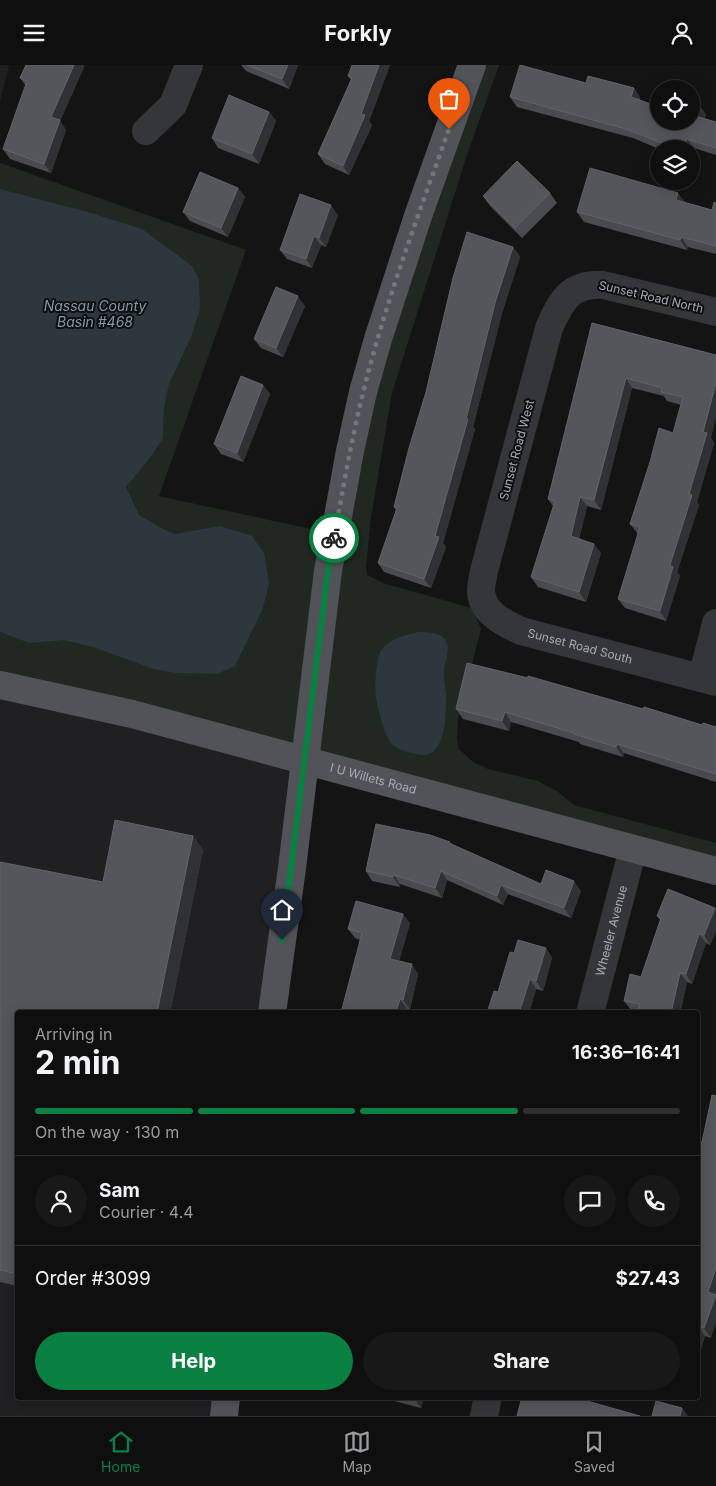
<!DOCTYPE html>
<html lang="en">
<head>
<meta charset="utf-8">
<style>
  :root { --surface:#0f0f10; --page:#181819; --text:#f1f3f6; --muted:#9b9c9f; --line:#2f2f30; --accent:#0b8043 }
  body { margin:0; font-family:Inter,sans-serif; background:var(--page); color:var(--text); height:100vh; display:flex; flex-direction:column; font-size:19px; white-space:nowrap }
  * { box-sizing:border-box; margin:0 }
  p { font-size:16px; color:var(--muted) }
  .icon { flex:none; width:28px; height:28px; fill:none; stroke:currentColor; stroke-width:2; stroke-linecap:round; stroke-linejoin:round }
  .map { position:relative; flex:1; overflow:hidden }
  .drawer { position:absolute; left:15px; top:945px; width:685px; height:390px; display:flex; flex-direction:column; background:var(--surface); border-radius:5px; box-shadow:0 2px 12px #0003,0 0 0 1px var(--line) }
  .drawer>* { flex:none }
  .tools { position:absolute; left:650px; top:15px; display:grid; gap:10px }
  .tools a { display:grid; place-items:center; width:50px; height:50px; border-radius:50%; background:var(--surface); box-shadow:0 2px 12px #0003,0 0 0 1px var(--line); font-size:25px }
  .pin { position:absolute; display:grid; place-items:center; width:42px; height:42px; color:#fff; margin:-51px -21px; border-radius:50% 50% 50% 0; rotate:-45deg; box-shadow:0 0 5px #0007 }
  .pin .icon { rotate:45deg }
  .courier { position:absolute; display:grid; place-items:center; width:50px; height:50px; margin:-25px; border:4px solid #0b8043; border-radius:50%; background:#fff; color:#222; box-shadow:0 1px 6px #0007 }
  .overview em { font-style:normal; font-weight:700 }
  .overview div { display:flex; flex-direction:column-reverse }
  .overview { display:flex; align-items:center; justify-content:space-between; height:85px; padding:0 20px }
  h1 { font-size:32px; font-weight:700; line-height:38px }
  .bar { display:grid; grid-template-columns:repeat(4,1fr); gap:8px 5px; align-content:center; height:60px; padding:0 20px }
  .bar i { height:6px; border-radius:4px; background:var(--line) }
  .bar .on { background:var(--accent) }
  .bar p { grid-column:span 4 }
  .line { display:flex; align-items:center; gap:12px; padding:0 20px; border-top:1px solid var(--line) }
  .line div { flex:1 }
  .round { display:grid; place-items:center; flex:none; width:52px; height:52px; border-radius:26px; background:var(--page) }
  .action { display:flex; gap:10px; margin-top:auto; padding:10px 20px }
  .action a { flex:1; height:58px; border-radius:30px; background:var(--accent); color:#fff; font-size:20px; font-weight:700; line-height:58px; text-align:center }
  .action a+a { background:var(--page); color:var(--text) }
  header { display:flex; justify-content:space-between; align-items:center; height:65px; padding:0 20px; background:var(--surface); font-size:22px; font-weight:700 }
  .tabs { display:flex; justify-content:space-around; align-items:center; height:70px; border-top:1px solid var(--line); background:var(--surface); font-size:14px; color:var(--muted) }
  .tabs a { display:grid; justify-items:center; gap:2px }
  .tabs .on { color:var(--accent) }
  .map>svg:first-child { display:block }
  .built { fill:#202022 }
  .green { fill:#202821 }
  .water { fill:#2e373d }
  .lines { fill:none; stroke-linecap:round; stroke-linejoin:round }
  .minor { stroke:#35363a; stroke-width:28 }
  .major { stroke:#515359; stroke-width:28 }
  .wall { fill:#4a4b50 }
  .shaded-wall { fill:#303134 }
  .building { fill:#54565b; stroke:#616369 }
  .done { stroke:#74767d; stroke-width:5; stroke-dasharray:0 9 }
  .route { stroke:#0b8043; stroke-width:6 }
  .labels { text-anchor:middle; stroke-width:4; stroke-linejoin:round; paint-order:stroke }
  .street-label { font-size:12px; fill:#a7abb5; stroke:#0f0f10 }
  .water-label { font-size:14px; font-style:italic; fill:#809aae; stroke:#0f0f10 }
</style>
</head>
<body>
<header><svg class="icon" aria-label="menu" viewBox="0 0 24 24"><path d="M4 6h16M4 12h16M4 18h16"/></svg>Forkly<svg class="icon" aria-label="person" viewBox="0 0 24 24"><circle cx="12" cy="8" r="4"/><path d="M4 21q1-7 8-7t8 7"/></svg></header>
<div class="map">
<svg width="716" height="1351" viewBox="0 0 716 1351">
  <rect width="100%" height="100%" fill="#141415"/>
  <g class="built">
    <path d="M0 0H9L0 36Z"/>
    <path d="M0 620 305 696 272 947 18 948V1332L226 1333 224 1351H0Z"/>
  </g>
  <path class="green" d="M470 0H499L467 90 392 328 371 452 366 503 367 510 383 518 472 543 481 564 458 654 457 675 459 684 473 697 488 704 538 716 557 726 574 740 716 778V800L0 614V98L246 185 159 431 334 469Z"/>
  <g class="water">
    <path d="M0 124 91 148 142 164 192 201 199 215 200 244 191 272 169 319 164 342 163 373 152 390 126 422 139 450 161 463 175 469 220 461 252 471 264 488 269 518 263 543 235 601 217 609 176 608 154 604 93 582 64 575 29 578 0 567Z"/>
    <path d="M418 567C426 567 438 567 444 573 452 583 445 596 444 606 443 616 447 626 446 636 446 652 445 690 423 690 418 690 413 688 408 687 397 684 390 680 386 669 382 658 378 644 376 633 375 621 375 593 382 584 391 573 405 570 418 567Z"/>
  </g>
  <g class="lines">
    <g class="minor">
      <path d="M146 66 173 40 189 0"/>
      <path id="s1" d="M716 247 603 220C570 218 561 236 549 263L484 506C483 512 481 520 481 526 482 548 504 558 521 566L716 617"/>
      <path d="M702 613 716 558"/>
      <path id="s2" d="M590 948 633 784"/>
      <path d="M484 1351 488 1332"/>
    </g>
    <g class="major">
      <path id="s3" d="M0 620 132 649 716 806"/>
      <path d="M272 948 292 803 328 506 350 386 363 327 378 274 418 151 472 0"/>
      <path d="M224 1351 226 1332"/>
    </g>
  </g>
  <g class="wall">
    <path d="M26 0H83L84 2 60 56 66 65 51 108 10 94 3 84 26 21 20 13Z"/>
    <path d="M241 0H298L289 24 246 6Z"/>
    <path d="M352 0H390L369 56 372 60 349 110 325 99 318 89 351 15 348 11Z"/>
    <path d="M586 18 634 23 640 33V35L659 56 706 49 704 54 716 57V90L694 83 691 90V84H659L633 73 517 42 510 32Z"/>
    <path d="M269 47 276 56 259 99 218 83 212 73Z"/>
    <path d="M238 123 245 132 228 172 190 156 183 147Z"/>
    <path d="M550 128 557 138 522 173 490 141 483 131Z"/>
    <path d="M685 138 712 145 716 138V189L688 182 687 185 584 157 577 147Z"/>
    <path d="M338 150 326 182 321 180 312 203 287 194 280 185Z"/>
    <path d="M513 182 520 192 502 248 473 362 475 364 443 478 446 482 431 523 384 507 378 498 396 445 394 442Z"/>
    <path d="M305 241 283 292 261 283 254 274Z"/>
    <path d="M592 258 716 290 711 373 714 378 697 437 699 440 677 507 680 511 666 556 625 543 618 534 638 469 630 459 673 368 681 340 667 336 664 331 632 323 601 445 587 441 579 474 601 488 586 537 538 522 531 512 553 441 548 434Z"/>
    <path d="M263 320 270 329 243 397 221 389 214 379Z"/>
    <path d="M456 644H643L702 660 716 662V717L624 688 623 692 580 679 579 677 511 657 509 666 463 654Z"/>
    <path d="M193 771 203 785 170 948H18V1221L0 1217V797L103 817Z"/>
    <path d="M450 777 451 779 541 819 581 826 571 853 508 829 503 840 447 815 442 833 400 819V822L372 816 366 806Z"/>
    <path d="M715 843 716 845V866L710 880 706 878 692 919 687 917 680 948H636V947L631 945 624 936 641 912 660 855 657 851Z"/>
    <path d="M410 858 399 896 418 909 410 944H407L406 948 360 875 355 873 348 864Z"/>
    <path d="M546 883 552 893 543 926 536 924 529 948H487L498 927 514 888Z"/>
    <path d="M702 1077 711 1273 705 1271 698 1294V1078Z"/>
    <path d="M379 1332H424L421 1343Z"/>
  </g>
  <g class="shaded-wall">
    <path d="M74 0H83L84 2 60 56 66 65 51 108 44 99 51 52Z"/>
    <path d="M288 0H298L289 24 282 14Z"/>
    <path d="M379 0H390L369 56 372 60 349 110 343 101Z"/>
    <path d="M634 23 640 33 638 42 631 32Z"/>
    <path d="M699 40 706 49 702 61 695 51Z"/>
    <path d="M269 47 276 56 259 99 252 89Z"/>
    <path d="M687 74 694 83 691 90V84H683Z"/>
    <path d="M238 123 245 132 228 172 221 163Z"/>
    <path d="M678 128 685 137 676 135Z"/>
    <path d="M331 140 338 150 326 182 319 173Z"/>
    <path d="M314 171 321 180 312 203 306 194Z"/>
    <path d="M681 172 688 182 687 185 680 175Z"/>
    <path d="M513 182 520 192 502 248 473 362 475 364 443 478 446 482 431 523 424 514 466 354 495 238Z"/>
    <path d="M298 231 305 241 283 292 276 283Z"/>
    <path d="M626 313 632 323 601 445 594 435Z"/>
    <path d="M716 318V353L711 373 714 378 697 437 699 440 677 507 680 511 666 556 660 546 670 500 689 429 703 367Z"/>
    <path d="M263 320 270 329 243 397 237 388Z"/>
    <path d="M580 432 587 441 577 481 571 471Z"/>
    <path d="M594 479 601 488 586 537 579 527Z"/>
    <path d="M505 647 511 657 509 666 502 656Z"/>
    <path d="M617 679 624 688 623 692 616 682Z"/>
    <path d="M193 771 203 785 170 948H157Z"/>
    <path d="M441 806 447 815 442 833 435 823Z"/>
    <path d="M394 810 400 819V822L393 812Z"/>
    <path d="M574 816 581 826 571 853 564 843Z"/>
    <path d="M501 820 508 829 503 840 497 831Z"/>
    <path d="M715 843 716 845V866L710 880 704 870Z"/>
    <path d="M403 849 410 858 397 903 390 894Z"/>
    <path d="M699 869 706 878 692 919 686 909Z"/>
    <path d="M546 883 552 893 543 926 536 916Z"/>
    <path d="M412 899 418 909 410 944 403 935Z"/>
    <path d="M680 908 687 917 680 948H671Z"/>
    <path d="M530 914 536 924 529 948H519Z"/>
    <path d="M400 934 407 944 406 948H396Z"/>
    <path d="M716 1203V1258L711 1273 704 1263 708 1227Z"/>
    <path d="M698 1261 705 1271 698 1294Z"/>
    <path d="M414 1332H424L421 1343 414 1333Z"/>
    <path d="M682 1343 688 1351H680Z"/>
  </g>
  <g class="building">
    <path d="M26 0H74L51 52 60 55 44 99 3 84 27 16 20 13Z"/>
    <path d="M247 0H288L282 14Z"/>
    <path d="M352 0H379L361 49 365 50 343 101 318 89 352 13 348 11Z"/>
    <path d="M520 0 586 18 588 11 634 23 631 32 659 42V56H691V37L699 40 695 51 716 57V83L687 74 683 84H677L626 64 510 32Z"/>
    <path d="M229 30 269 47 252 89 212 73Z"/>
    <path d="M517 96 550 128 515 163 483 131Z"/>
    <path d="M590 103 678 128 676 135 712 145 714 137 716 138V181L681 172 680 175 577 147Z"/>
    <path d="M200 107 238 123 221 163 183 147Z"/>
    <path d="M300 129 331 140 319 173 314 171 306 194 280 185Z"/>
    <path d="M467 167 513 182 495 238 466 354H468L435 471 439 472 424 514 378 498 397 443 394 442 409 383 426 327 453 213Z"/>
    <path d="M276 222 298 231 276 283 254 274Z"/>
    <path d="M592 258 716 290V318L703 367 707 368 689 429 692 430 670 500 673 502 660 546 618 534 640 462 630 459 650 397 659 363 673 368 683 332 661 327 662 323 626 313 594 435 580 432 571 471 594 479 579 527 531 512 555 436 548 434Z"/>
    <path d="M241 311 263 320 237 388 214 379Z"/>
    <path d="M467 598 528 613V611L643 644 644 642 702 660 703 658 716 662V709L617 679 616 682 574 669V668L505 647 502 656 456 644Z"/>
    <path d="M115 755 193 771 157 948H18V1209L0 1205V797L103 817Z"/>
    <path d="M376 759 430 770 450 777 449 778 541 819 546 805 574 816 564 843 501 820 497 831 441 806 435 823 394 810 393 812 366 806Z"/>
    <path d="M668 824 715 843 704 870 699 869 686 909 680 908 671 948H636L640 939 624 936 630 909 641 912 661 853 657 851Z"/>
    <path d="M356 836 403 849 390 894 412 899 403 935 400 934 396 948H341L362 868 348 864Z"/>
    <path d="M518 875 546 883 536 916 530 914 519 948H487L494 926 498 927 510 887 514 888Z"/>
    <path d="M712 1030 716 1031V1203L708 1227 716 1230 704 1263 698 1261V1264V1076L702 1077Z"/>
    <path d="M522 1332H573L640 1351H517Z"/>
    <path d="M656 1336 682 1343 680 1351H652Z"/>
  </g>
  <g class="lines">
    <path class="done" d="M334 473C343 424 351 376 363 328 385 238 418 151 449 64"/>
    <path class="route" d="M282 875 328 506 334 473"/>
  </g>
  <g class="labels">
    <g class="street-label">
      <text transform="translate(651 232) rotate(13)" y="4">Sunset Road North</text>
      <text transform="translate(517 385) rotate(-75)" y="4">Sunset Road West</text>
      <text dy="4" stroke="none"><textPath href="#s1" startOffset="584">Sunset Road South</textPath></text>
      <text dy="4" stroke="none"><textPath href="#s3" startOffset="385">I U Willets Road</textPath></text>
      <text dy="4" stroke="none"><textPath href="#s2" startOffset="85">Wheeler Avenue</textPath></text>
    </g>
    <g class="water-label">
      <text x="95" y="246">Nassau County<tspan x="95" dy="16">Basin #468</tspan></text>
    </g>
  </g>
</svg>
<div class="tools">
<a><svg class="icon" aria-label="locate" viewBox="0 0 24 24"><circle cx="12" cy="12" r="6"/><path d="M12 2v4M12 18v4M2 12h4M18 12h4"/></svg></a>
<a><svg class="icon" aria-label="layers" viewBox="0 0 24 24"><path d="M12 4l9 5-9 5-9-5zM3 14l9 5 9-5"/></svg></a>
</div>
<div class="pin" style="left:449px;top:64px;background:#ea580c"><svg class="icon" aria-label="bag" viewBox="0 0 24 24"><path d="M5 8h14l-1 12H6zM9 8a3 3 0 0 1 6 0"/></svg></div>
<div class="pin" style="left:282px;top:875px;background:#1f2937"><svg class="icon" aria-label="home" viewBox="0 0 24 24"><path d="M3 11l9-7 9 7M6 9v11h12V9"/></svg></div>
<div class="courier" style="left:334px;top:473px"><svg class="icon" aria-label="bike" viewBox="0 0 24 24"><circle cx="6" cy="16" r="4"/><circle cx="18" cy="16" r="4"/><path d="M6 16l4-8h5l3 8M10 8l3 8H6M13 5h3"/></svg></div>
<section class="drawer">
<div class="overview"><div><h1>2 min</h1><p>Arriving in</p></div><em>16:36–16:41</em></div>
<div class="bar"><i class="on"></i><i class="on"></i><i class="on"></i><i></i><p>On the way · 130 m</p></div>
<div class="line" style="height:90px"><a class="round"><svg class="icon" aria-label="person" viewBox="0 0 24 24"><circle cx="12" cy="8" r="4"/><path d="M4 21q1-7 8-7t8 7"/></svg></a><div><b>Sam</b><p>Courier · 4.4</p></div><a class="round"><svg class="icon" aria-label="chat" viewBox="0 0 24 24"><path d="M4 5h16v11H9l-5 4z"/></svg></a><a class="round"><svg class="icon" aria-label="phone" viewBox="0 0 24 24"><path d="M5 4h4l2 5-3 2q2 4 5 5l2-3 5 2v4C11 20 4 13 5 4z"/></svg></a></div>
<div class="line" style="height:65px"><div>Order #3099</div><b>$27.43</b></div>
<div class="action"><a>Help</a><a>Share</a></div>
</section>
</div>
<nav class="tabs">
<a class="on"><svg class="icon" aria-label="home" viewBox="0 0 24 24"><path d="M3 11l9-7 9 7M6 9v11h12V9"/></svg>Home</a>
<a><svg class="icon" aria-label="map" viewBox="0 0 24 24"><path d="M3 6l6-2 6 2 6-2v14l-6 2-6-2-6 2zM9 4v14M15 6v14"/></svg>Map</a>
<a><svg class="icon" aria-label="saved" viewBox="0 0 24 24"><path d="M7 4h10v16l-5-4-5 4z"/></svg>Saved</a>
</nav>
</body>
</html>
